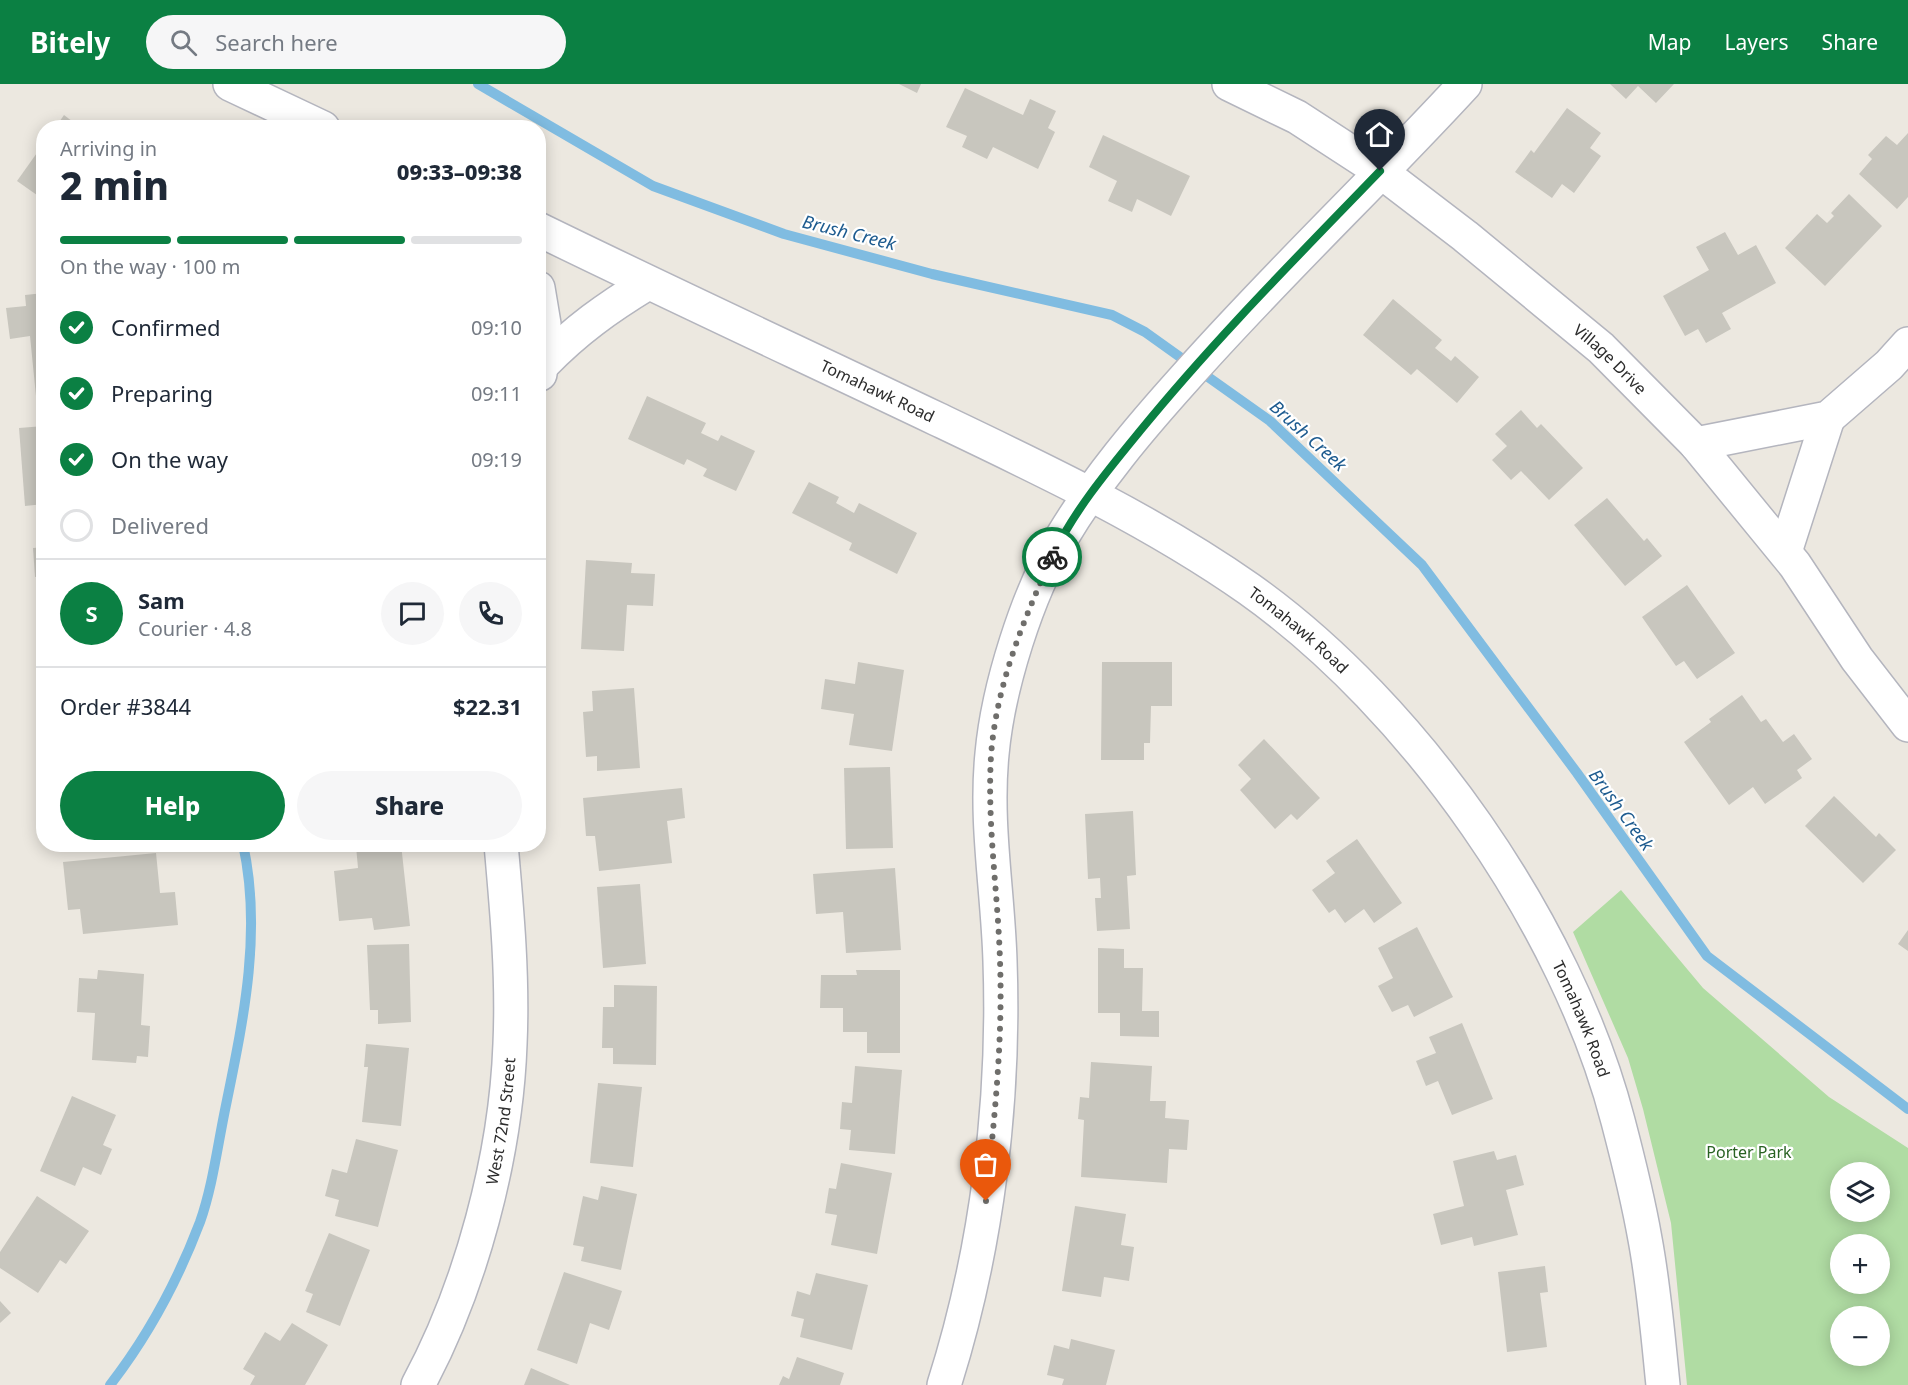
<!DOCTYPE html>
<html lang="en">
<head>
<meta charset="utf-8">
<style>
  :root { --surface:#fff; --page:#f6f6f7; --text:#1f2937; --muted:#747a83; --line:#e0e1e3; --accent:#0b8043 }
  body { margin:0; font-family:"Noto Sans",sans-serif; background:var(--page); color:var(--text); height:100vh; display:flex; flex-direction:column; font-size:22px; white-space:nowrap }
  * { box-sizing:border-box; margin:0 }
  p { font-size:20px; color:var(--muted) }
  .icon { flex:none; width:33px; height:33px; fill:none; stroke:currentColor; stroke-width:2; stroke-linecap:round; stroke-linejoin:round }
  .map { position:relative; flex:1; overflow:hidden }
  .panel { position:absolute; left:36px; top:36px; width:510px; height:732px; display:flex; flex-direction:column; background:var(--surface); border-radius:24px; box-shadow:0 3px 15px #0003 }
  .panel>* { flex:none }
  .tools { position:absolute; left:1830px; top:1078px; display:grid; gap:12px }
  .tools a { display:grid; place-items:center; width:60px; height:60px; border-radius:50%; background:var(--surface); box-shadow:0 3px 15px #0003; font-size:30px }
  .pin { position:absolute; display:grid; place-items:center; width:51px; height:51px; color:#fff; margin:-62px -26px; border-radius:50% 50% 50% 0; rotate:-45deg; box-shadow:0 0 6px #0007 }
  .pin .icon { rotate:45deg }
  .courier { position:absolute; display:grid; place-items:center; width:60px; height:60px; margin:-30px; border:4px solid #0b8043; border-radius:50%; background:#fff; color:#222; box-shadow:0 2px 8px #0007 }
  .overview em { font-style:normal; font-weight:800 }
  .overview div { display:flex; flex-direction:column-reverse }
  .overview { display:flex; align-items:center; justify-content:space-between; height:102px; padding:0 24px }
  h1 { font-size:39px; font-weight:800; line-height:45px }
  .bar { display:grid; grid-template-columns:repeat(4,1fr); gap:9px 6px; align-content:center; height:72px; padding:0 24px }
  .bar i { height:8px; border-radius:4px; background:var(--line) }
  .bar .on { background:var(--accent) }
  .bar p { grid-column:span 4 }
  .line { display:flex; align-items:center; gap:15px; padding:0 24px; border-top:2px solid var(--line) }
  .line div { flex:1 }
  .round { display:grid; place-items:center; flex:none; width:63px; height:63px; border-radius:32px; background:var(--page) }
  ol { padding:0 24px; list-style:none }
  li { display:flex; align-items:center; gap:18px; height:66px }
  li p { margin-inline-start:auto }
  li .icon { padding:6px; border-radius:50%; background:var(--accent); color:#fff; stroke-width:4 }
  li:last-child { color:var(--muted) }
  li i { width:33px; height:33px; border:3px solid var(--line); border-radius:50% }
  .action { display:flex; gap:12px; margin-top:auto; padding:12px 24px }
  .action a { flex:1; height:69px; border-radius:36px; background:var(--accent); color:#fff; font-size:24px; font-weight:800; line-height:69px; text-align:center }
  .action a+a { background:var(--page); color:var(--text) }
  header { display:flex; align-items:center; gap:36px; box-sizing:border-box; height:84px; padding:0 30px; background:var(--accent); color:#fff }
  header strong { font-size:28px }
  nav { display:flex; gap:33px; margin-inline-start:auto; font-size:21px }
  .search { width:420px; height:54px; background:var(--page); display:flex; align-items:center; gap:15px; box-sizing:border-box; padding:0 21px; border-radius:33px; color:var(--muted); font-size:22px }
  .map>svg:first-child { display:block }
  .green { fill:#b0dca3; fill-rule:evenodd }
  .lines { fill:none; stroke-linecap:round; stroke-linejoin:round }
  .stream { stroke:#80bce1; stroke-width:10 }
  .building { fill:#c8c6be }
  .minor-casing { stroke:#b4b5be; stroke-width:36 }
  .minor { stroke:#fff; stroke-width:33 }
  .done { stroke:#6f6e6b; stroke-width:6; stroke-dasharray:0 10.8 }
  .route { stroke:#0b8043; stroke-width:8 }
  .labels { text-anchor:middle; stroke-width:4.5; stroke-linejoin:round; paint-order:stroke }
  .street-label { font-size:16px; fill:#2c2c2c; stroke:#fff }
  .park-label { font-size:16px; fill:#296223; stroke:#fff }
  .water-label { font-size:18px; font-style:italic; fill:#1d5b8f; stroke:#fff }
</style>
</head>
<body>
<header>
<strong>Bitely</strong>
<div class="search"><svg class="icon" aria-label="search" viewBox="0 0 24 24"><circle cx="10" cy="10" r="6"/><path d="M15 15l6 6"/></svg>Search here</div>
<nav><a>Map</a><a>Layers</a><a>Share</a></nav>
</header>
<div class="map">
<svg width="1908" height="1301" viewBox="0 0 1908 1301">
  <rect width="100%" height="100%" fill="#ece8e0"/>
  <path class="green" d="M1621 806 1703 904 1829 1013 1908 1064V1301H1687L1671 1139 1643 1025 1628 974 1573 848ZM1840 1089H1880V1128H1840ZM1840 1161H1880V1200H1840ZM1840 1233H1880V1272H1840Z"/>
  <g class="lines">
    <g class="stream">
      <path d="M478 0 653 102 784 150 932 190 1112 231 1145 248 1194 283 1270 337 1422 481 1577 689 1707 872 1908 1025"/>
      <path d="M110 1301C148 1252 178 1196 200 1138 212 1104 217 1066 224 1031 242 942 263 851 243 760"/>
    </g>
  </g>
  <g class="building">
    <path d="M899 0H921L917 9Z"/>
    <path d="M1610 0H1674L1656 19 1638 2 1626 15Z"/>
    <path d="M965 4 1023 31 1030 15 1056 27 1048 44 1055 48 1038 85 993 63 987 75 962 63 967 52 946 43Z"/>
    <path d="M1567 24 1601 49 1590 64 1601 72 1574 109 1562 100 1552 114 1515 88 1531 66 1534 69Z"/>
    <path d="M64 31 81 44H55Z"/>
    <path d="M1908 49V113L1897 125 1859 90 1872 75 1868 71 1886 52 1897 61Z"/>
    <path d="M1103 51 1190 92 1171 132 1137 115 1132 128 1108 117 1117 97 1089 83Z"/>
    <path d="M44 59V116L17 97Z"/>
    <path d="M1849 110 1882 142 1825 202 1785 164 1817 130 1827 139 1834 132 1831 129Z"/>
    <path d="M1725 148 1738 171 1756 161 1776 199 1722 229 1731 245 1706 259 1698 245 1685 252 1663 212 1709 186 1696 163Z"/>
    <path d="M44 209V311L36 312 30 252 10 255 6 224 26 222 25 211Z"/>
    <path d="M1393 215 1442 256 1435 264 1451 277 1455 272 1479 293 1457 319 1417 285 1411 291 1363 251Z"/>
    <path d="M647 312 706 339 701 349 718 357 721 351 755 367 736 407 703 392 707 385 687 375 684 381 628 355Z"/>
    <path d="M1521 326 1537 344 1541 340 1583 384 1549 416 1521 387 1511 396 1492 376 1507 362 1495 350Z"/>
    <path d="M44 342V420L25 422 19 344Z"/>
    <path d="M809 398 839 413 836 419 854 429 859 419 917 449 897 490 849 466 852 459 792 429Z"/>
    <path d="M1607 414 1644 457 1647 454 1662 472 1625 502 1574 441Z"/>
    <path d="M44 463V492L35 493 33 464Z"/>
    <path d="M586 476 632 479 631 489 655 490 653 522 627 521 624 567 581 565Z"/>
    <path d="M1687 501 1735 569 1697 595 1684 577 1676 582 1642 533Z"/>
    <path d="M858 578 904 586 892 667 849 661 854 630 821 625 825 595 855 600Z"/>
    <path d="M1102 578H1172V622H1151L1150 659H1144V676H1101Z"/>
    <path d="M634 604 640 684 597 687V672L586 673 583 628 593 627 592 607Z"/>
    <path d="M1742 611 1761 638 1766 635 1783 658 1794 650 1812 675 1797 686 1802 694 1765 720 1753 703 1729 721 1684 658 1711 638 1709 635Z"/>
    <path d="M1264 655 1320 714 1297 736 1291 730 1275 745 1240 706 1251 695 1238 681Z"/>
    <path d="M890 683 893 764 846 765 844 684Z"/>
    <path d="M682 704 685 734 667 737 672 779 599 787 595 752H586L583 714Z"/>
    <path d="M1834 712 1876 753 1879 749 1896 766 1863 799 1805 742Z"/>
    <path d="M1133 727 1136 791 1127 792 1130 845 1097 847 1095 814H1101L1100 794 1088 795 1085 730Z"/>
    <path d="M1357 755 1402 819 1374 839 1364 825 1345 839 1335 825 1329 829 1312 806 1335 789 1326 777Z"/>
    <path d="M373 760H401L410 842 374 846 372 834 339 837 334 787 358 784 356 762Z"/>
    <path d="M156 769 160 809 175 808 178 841 83 850 80 825 68 826 63 778Z"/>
    <path d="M895 784 901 866 846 869 843 828 816 830 813 790Z"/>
    <path d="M640 800 646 880 603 884 597 803Z"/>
    <path d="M1417 843 1453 913 1414 933 1408 921 1392 928 1378 902 1393 894 1378 864Z"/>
    <path d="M1908 846V867L1898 860Z"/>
    <path d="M409 860 411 938 378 940V926H370L367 861Z"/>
    <path d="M1098 864 1124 865V884H1143L1142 927H1159V953L1120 952V929H1098Z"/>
    <path d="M98 886 144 890 141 941 150 942 148 973 137 972 136 979 92 976 95 929 77 928 79 894 97 895Z"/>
    <path d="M856 886H900V969H867V948H843V924H820L821 891H857Z"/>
    <path d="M614 901 657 902 656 981 613 980V964H602L603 923H614Z"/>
    <path d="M1462 939 1493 1015 1452 1031 1438 997 1426 1002 1416 977 1436 969 1429 953Z"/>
    <path d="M366 960 409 964 401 1042 362 1038 368 983H364Z"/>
    <path d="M1091 978 1152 982 1150 1017H1166L1165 1034 1189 1036 1187 1066 1169 1065 1167 1099 1081 1093 1084 1036 1078 1035 1080 1013 1089 1014Z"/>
    <path d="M855 982 902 986 895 1070 849 1066 851 1046 840 1045 842 1018 852 1019Z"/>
    <path d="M598 999 642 1003 633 1083 590 1079Z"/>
    <path d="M72 1012 116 1031 103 1061 112 1065 101 1091 83 1083 75 1102 40 1087Z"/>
    <path d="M356 1055 398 1066 378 1143 335 1132 339 1116 325 1112 332 1085 347 1089Z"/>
    <path d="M1494 1067 1497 1076 1516 1071 1524 1101 1506 1106 1518 1151 1474 1162 1472 1153 1441 1161 1433 1130 1464 1122 1453 1077Z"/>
    <path d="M841 1079 892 1089 877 1170 831 1161 837 1131 825 1129 829 1104 836 1105Z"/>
    <path d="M601 1102 637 1110 621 1186 581 1177 584 1163 573 1161 583 1112 598 1116Z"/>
    <path d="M37 1112 89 1147 66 1180 60 1176 38 1209 0 1184V1168Z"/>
    <path d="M1075 1122 1126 1130 1121 1161 1134 1163 1129 1197 1104 1193 1101 1213 1062 1207Z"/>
    <path d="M329 1149 370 1166 340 1242 306 1228 313 1210 305 1207Z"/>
    <path d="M1545 1182 1548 1208 1540 1209 1547 1263 1507 1268 1498 1188Z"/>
    <path d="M564 1188 622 1207 609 1246 590 1239 577 1280 537 1266Z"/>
    <path d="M816 1189 868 1201 852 1266 800 1253 804 1235 791 1232 797 1207 810 1211Z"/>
    <path d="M0 1217 11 1229 0 1239Z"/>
    <path d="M292 1239 328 1261 305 1301H250L255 1292 243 1285 265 1248 280 1257Z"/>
    <path d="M1071 1255 1115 1266 1106 1301H1062L1064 1295 1047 1291 1054 1261 1069 1265Z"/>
    <path d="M797 1273 844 1289 840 1301H779L783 1292 789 1295Z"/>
    <path d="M531 1284 570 1301H524Z"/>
  </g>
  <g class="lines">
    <defs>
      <g id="minor">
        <path d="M230 0 323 44"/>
        <path id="s1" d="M1229 0 1297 33 1380 87 1465 152 1601 264 1696 360 1795 481 1857 575 1908 641"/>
        <path id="s2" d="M538 145C671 210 805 272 937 335 1044 386 1152 437 1249 505 1414 622 1567 840 1618 1037 1628 1075 1638 1115 1645 1155 1654 1203 1658 1252 1663 1301"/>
        <path d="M538 204 544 240 540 290"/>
        <path d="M543 280C576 246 607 224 648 199"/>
        <path d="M1696 360 1828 334 1889 281 1908 260"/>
        <path d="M1785 468 1828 334"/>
        <path id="s3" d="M418 1301C471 1203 506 1072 510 960 513 893 507 827 501 760"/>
        <path d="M944 1301C987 1166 1005 1018 1000 877 998 808 985 739 992 670 998 604 1027 510 1062 453 1096 396 1140 344 1184 295 1274 193 1373 100 1465 0"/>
      </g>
    </defs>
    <use href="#minor" class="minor-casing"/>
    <use href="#minor" class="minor"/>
  </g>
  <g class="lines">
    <path class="done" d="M986 1117C994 1037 1003 958 1000 877 998 809 987 741 991 672 996 602 1023 537 1052 473"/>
    <path class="route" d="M1052 473C1073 428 1108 386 1140 347 1215 255 1298 172 1380 87"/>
  </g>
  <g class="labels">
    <g class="street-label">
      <text dy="6" stroke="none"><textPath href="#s1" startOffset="472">Village Drive</textPath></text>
      <text dy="6" stroke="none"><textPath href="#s2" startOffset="376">Tomahawk Road</textPath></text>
      <text dy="6" stroke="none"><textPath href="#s2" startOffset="862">Tomahawk Road</textPath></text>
      <text dy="6" stroke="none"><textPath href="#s2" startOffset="1348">Tomahawk Road</textPath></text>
      <text dy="6" stroke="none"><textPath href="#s3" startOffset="278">West 72nd Street</textPath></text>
    </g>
    <g class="park-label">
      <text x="1749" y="1074">Porter Park</text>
    </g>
    <g class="water-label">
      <text transform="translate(849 149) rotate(14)" y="6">Brush Creek</text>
      <text transform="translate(1308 352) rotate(42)" y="6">Brush Creek</text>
      <text transform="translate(1621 726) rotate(54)" y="6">Brush Creek</text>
    </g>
  </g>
</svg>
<div class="tools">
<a><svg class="icon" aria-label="layers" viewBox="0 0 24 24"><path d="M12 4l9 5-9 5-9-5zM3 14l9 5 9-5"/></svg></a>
<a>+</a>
<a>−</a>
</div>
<div class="pin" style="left:986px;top:1117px;background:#ea580c"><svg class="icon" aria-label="bag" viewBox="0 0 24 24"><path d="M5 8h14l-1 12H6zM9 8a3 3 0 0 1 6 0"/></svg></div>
<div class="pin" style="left:1380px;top:87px;background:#1f2937"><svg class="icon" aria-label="home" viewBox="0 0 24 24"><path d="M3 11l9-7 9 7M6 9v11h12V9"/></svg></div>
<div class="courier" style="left:1052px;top:473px"><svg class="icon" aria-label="bike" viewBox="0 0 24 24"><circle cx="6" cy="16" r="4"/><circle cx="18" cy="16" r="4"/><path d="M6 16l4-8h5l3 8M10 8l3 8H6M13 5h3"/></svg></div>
<section class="panel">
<div class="overview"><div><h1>2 min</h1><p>Arriving in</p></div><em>09:33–09:38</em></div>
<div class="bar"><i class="on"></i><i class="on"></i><i class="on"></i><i></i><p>On the way · 100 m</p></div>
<ol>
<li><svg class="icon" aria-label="check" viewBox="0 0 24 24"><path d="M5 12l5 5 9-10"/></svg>Confirmed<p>09:10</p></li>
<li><svg class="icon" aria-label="check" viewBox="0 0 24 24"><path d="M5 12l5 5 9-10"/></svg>Preparing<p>09:11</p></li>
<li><svg class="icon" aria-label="check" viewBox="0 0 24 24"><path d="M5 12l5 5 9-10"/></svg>On the way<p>09:19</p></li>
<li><i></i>Delivered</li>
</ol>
<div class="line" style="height:108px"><b class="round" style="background:var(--accent);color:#fff">S</b><div><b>Sam</b><p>Courier · 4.8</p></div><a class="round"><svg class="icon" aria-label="chat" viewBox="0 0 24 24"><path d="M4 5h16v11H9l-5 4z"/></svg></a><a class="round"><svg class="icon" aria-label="phone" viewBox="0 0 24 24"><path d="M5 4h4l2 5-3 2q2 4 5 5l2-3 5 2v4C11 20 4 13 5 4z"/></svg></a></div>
<div class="line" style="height:78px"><div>Order #3844</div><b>$22.31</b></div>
<div class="action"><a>Help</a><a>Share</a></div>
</section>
</div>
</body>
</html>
